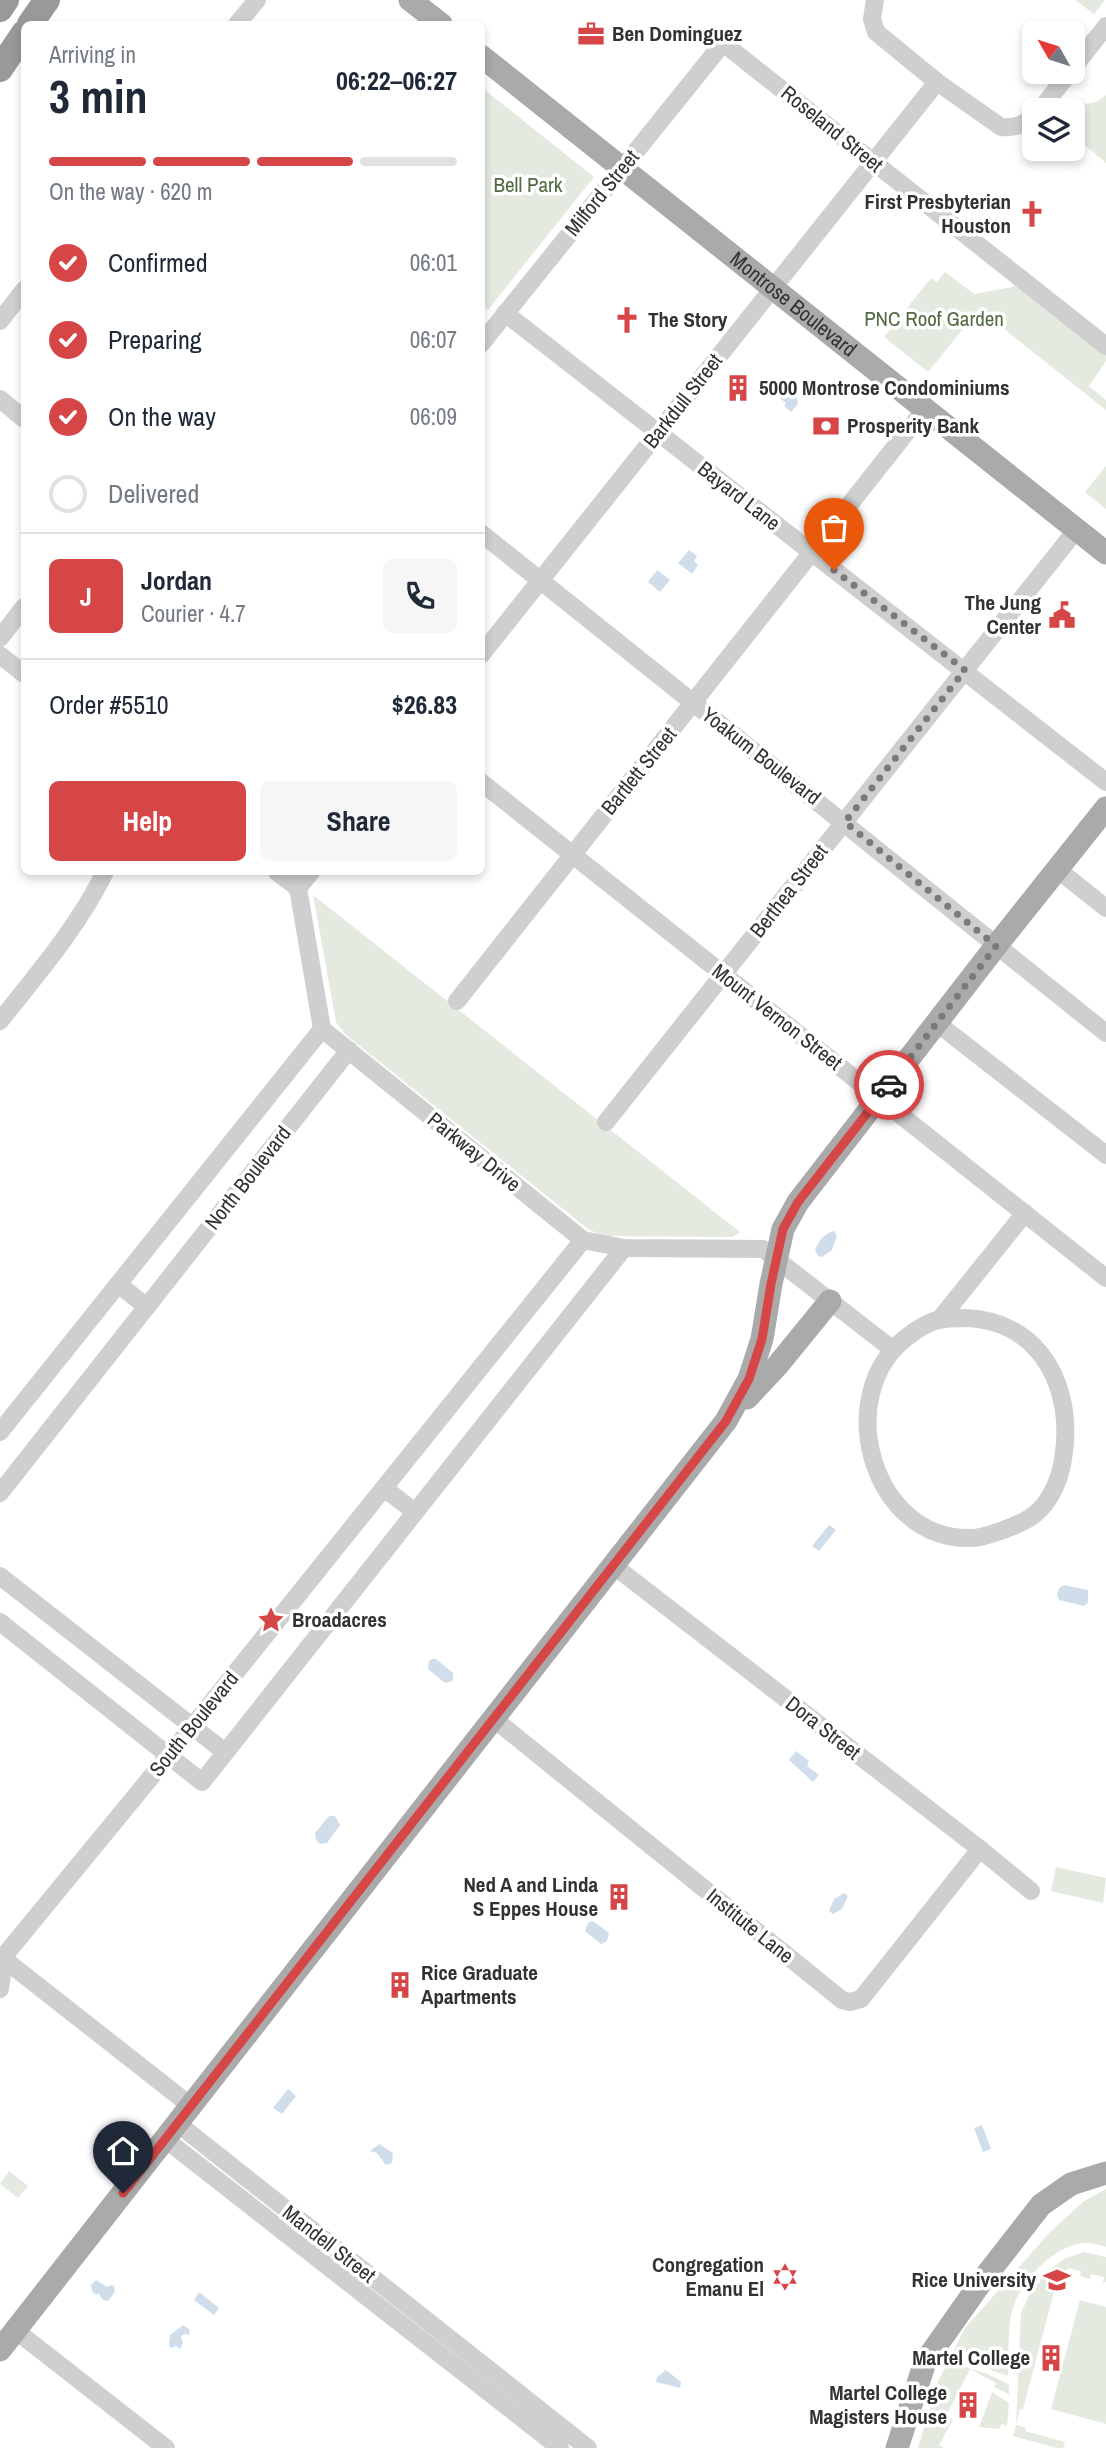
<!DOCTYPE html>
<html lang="en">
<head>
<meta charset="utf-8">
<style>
  :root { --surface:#fff; --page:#f6f6f7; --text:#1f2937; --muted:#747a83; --line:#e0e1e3; --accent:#d74646 }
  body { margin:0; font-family:"Archivo Narrow",sans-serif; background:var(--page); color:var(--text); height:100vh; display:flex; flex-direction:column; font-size:26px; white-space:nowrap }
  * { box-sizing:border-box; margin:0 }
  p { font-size:23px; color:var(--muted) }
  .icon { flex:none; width:38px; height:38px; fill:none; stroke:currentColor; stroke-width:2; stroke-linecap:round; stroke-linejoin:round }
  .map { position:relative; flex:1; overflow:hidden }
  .details { position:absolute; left:21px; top:21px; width:464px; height:854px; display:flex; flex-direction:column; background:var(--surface); border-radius:10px; box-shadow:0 4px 10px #0003 }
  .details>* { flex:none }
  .needle { width:46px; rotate:309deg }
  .controls { position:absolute; left:1022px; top:21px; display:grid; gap:14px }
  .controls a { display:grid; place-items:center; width:63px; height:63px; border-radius:10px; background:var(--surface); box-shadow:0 4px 10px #0003; font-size:35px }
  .pin { position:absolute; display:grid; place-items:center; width:60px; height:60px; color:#fff; margin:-72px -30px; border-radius:50% 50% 50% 0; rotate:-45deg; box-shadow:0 0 7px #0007 }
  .pin .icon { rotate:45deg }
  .courier { position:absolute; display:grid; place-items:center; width:70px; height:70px; margin:-35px; border:5px solid #d74646; border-radius:50%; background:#fff; color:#222; box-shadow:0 2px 9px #0007 }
  .overview em { font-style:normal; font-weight:800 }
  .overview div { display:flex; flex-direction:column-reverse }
  .overview { display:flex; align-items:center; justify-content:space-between; height:119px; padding:0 28px }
  h1 { font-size:46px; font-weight:800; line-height:52px }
  .bar { display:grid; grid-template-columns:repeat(4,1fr); gap:10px 7px; align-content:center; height:84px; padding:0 28px }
  .bar i { height:9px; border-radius:5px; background:var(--line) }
  .bar .selected { background:var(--accent) }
  .bar p { grid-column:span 4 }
  .line { display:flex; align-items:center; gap:18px; padding:0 28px; border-top:2px solid var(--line) }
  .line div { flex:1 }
  .round { display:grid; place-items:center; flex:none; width:74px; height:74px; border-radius:10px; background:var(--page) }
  ol { padding:0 28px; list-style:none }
  li { display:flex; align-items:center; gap:21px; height:77px }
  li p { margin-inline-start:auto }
  li .icon { padding:7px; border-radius:50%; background:var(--accent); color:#fff; stroke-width:4 }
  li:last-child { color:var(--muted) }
  li i { width:38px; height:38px; border:4px solid var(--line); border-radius:50% }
  .button { display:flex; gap:14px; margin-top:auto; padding:14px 28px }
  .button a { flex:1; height:80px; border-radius:10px; background:var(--accent); color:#fff; font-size:28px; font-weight:800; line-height:80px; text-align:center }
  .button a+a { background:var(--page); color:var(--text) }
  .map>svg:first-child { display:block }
  .green { fill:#e4eadf }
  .water { fill:#d0deeb }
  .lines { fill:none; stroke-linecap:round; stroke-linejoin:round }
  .minor { stroke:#cfcfcf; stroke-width:18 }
  .major { stroke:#aaa; stroke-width:23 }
  .highway { stroke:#999; stroke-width:26 }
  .done { stroke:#7a7a7a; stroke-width:7; stroke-dasharray:0 12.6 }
  .route { stroke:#d74646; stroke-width:9 }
  .labels { text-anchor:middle; stroke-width:7; stroke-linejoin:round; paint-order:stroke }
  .poi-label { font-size:21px; font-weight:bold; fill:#323232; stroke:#fff; text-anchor:end }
  .street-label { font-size:21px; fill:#323232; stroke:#fff }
  .park-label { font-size:21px; fill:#526a42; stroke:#fff }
</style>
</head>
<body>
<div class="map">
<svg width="1106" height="2448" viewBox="0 0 1106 2448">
  <rect width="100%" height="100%" fill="#fff"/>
  <g class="green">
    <path d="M1075 0H1105L1094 14Z"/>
    <path d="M481 87 594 177 488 310 481 304Z"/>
    <path d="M1105 95 1106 96V163L1073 135V110L1061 109 1070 99C1083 104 1094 107 1105 95Z"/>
    <path d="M945 272 974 294 1013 287 1016 282 1106 354V361L1089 386 1106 400V410L979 309 928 372 884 337 931 278 937 282Z"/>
    <path d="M1106 466V509L1085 492Z"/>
    <path d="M313 895 740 1232 732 1237 603 1236 588 1229 346 1035 336 1022Z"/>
    <path d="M1056 1867 1106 1878 1103 1903 1051 1891Z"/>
    <path d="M9 2171 28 2186 18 2198 0 2184Z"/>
    <path d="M1106 2189V2247C1099 2245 1091 2243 1084 2243 1053 2246 1020 2281 1012 2311 1007 2331 1009 2356 1008 2376L993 2371 982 2363 953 2352 965 2328 1050 2232 1084 2201Z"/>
    <path d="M1084 2252 1106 2257V2282H1103L1104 2277 1091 2274 1090 2279 1080 2276 1081 2271 1068 2268 1066 2271 1057 2269 1052 2287 1055 2288 1023 2409H1020L1016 2425 1026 2428 1025 2431 1065 2442 1063 2448H1057L1013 2436 1016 2425 1021 2313 1029 2296 1047 2272 1064 2259Z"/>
    <path d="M1080 2300 1106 2307V2424L1051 2409Z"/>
    <path d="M948 2362 985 2373 1007 2383 1009 2385V2394L994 2387 996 2383 970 2369 946 2416 953 2420 939 2445 944 2448H918L937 2384Z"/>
    <path d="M992 2392 1009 2403 1007 2426 1001 2424 1000 2429 979 2427Z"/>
  </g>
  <g class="water">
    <path d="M787 387 796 394 798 404 791 412 784 406 786 403 773 393Z"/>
    <path d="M689 550 697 556 694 561 698 565 692 574 678 563Z"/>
    <path d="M657 570 670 580 660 592 648 582Z"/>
    <path d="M834 1231 837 1236 832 1250 822 1257 818 1256 815 1250C819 1241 823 1234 834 1231Z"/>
    <path d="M829 1525 836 1530 819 1551 812 1546Z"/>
    <path d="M1064 1585 1088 1590V1603L1084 1606 1059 1600 1057 1595 1059 1588Z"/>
    <path d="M432 1659H436L453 1673V1681L445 1683 428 1669 429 1661Z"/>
    <path d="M796 1751 809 1761 807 1766 819 1775 813 1782 789 1760Z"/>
    <path d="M329 1816H335L340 1825 327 1843 320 1844 316 1840 315 1833Z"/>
    <path d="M844 1893 848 1896 842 1909 833 1914 829 1911 834 1899Z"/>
    <path d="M593 1921 609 1933 607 1941 601 1944 585 1931 588 1923Z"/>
    <path d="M288 2089 296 2096 282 2114 273 2108Z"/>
    <path d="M982 2125 991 2149 983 2152 974 2128Z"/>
    <path d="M379 2144 393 2153 392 2163 386 2165 377 2153 370 2151Z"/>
    <path d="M96 2280 107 2287 111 2285 114 2286 115 2292 108 2301 103 2300 98 2293 96 2295 92 2291 91 2285Z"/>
    <path d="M199 2292 219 2308 214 2315 194 2300Z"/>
    <path d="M183 2325 189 2329 190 2335 185 2334 181 2336 183 2343 180 2349 176 2346 172 2348 169 2346 170 2335Z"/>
    <path d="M666 2370 681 2382 680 2388 656 2382 657 2377Z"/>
  </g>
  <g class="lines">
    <g class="minor">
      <path d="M875 0 872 19 876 32 937 82 1001 127C1015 128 1023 125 1034 116"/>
      <path d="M237 24 257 0"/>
      <path d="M1073 68 1106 26"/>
      <path d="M1040 110 1070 72"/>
      <path d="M505 313 1106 782"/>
      <path d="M0 321 24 290"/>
      <path d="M481 344 723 43 1106 346"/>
      <path d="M0 399 24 419"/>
      <path d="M481 533 1106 1033"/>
      <path d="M0 638 24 607"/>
      <path d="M0 655 24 674"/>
      <path d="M481 655 937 82"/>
      <path d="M481 782 1106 1278"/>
      <path d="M1057 869 1106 908"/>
      <path d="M277 872 298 888"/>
      <path d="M298 888 322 1029 583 1240 624 1248 763 1249 892 1349"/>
      <path d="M298 888 311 872"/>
      <path d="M457 1001 925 409"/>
      <path d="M0 1021C38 973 78 927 105 872"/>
      <path d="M937 1023 1106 1155"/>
      <path d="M606 1122 1077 529"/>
      <path d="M118 1284 147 1307"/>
      <path d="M966 1318C1042 1321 1075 1390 1063 1459 1060 1479 1051 1501 1035 1514 1027 1521 1016 1525 1006 1529 995 1533 983 1538 971 1538 872 1541 831 1395 907 1337 916 1330 927 1322 939 1320 948 1318 957 1318 966 1318Z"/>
      <path d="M940 1319 1025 1213"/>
      <path d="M0 1432 322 1029"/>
      <path d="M384 1488 415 1512"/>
      <path d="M0 1493 349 1050"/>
      <path d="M614 1566 980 1849 1031 1891"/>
      <path d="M0 1576 225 1752"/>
      <path d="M0 1622 202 1782 624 1248"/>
      <path d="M494 1719 842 2000 850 2002 861 1999 980 1849"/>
      <path d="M0 1956 191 2106"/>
      <path d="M0 1961 179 1743 583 1240"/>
      <path d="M0 1989 4 1959"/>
      <path d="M177 2123 588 2448"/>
      <path d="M165 2139 560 2448"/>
      <path d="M15 2330 166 2448"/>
    </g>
    <g class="major">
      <path d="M410 0 441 24"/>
      <path id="s1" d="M481 56 1106 553"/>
      <path d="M747 1398 777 1366 830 1301"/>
      <path d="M0 2350 726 1421 749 1379 762 1339 771 1284 783 1229 798 1202 996 946 1106 808"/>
      <path d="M897 2448 925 2362 984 2278 1041 2205 1071 2184 1106 2173"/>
    </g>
    <g class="highway">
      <path d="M0 9 6 0"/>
      <path d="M30 24 47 0"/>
      <path d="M0 69 24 33"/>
    </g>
  </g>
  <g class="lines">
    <path class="done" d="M834 570 965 670 845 822 996 946 889 1085"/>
    <path class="route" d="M123 2193 726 1421 749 1379 762 1339 771 1284 783 1229 798 1202 889 1085"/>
  </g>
  <defs>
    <symbol id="office-bare" viewBox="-9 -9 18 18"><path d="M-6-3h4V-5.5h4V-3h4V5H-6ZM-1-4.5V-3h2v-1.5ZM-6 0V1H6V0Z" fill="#d74646" stroke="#fff" stroke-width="2.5" paint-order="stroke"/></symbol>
    <symbol id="church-bare" viewBox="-9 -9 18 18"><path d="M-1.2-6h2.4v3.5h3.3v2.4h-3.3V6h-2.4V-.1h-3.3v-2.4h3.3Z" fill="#d74646" stroke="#fff" stroke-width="2.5" paint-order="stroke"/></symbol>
    <symbol id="building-bare" viewBox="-9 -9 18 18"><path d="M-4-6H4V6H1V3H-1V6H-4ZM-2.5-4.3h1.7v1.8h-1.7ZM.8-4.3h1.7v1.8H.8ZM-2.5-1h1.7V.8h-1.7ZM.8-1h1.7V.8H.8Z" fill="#d74646" stroke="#fff" stroke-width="2.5" paint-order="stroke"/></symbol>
    <symbol id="bank-bare" viewBox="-9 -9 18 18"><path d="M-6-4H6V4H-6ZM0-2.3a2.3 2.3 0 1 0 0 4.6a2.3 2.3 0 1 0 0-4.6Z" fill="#d74646" stroke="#fff" stroke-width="2.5" paint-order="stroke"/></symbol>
    <symbol id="civic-bare" viewBox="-9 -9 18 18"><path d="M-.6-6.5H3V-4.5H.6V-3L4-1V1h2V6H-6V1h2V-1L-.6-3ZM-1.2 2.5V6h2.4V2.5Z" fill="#d74646" stroke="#fff" stroke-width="2.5" paint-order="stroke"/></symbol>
    <symbol id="sight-bare" viewBox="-9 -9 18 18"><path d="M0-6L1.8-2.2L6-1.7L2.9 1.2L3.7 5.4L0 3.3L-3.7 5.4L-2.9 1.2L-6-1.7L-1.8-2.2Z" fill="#d74646" stroke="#fff" stroke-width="2.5" paint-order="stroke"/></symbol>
    <symbol id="synagogue-bare" viewBox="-9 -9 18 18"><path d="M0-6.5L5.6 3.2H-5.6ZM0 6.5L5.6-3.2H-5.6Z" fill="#d74646" stroke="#fff" stroke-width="2.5" paint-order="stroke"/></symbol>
    <symbol id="university-bare" viewBox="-9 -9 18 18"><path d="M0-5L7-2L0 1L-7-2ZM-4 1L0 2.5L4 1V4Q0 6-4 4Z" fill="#d74646" stroke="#fff" stroke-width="2.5" paint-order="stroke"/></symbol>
  </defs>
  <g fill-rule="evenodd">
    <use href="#office-bare" x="572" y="15" width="38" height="38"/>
    <use href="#church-bare" x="1013" y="195" width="38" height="38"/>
    <use href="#church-bare" x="608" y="301" width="38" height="38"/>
    <use href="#building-bare" x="719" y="369" width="38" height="38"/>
    <use href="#bank-bare" x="807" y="407" width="38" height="38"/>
    <use href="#civic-bare" x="1043" y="596" width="38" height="38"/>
    <use href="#sight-bare" x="252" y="1601" width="38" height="38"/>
    <use href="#building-bare" x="600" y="1878" width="38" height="38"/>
    <use href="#building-bare" x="381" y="1966" width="38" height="38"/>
    <use href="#synagogue-bare" x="766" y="2258" width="38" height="38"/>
    <use href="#university-bare" x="1038" y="2261" width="38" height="38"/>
    <use href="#building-bare" x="1032" y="2339" width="38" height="38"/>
    <use href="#building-bare" x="949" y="2386" width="38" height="38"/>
  </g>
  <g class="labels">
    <g class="poi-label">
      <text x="612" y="41" text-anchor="start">Ben Dominguez</text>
      <text x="1011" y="209">First Presbyterian<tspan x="1011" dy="24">Houston</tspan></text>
      <text x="648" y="327" text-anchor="start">The Story</text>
      <text x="759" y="395" text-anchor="start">5000 Montrose Condominiums</text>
      <text x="847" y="433" text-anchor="start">Prosperity Bank</text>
      <text x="1041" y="610">The Jung<tspan x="1041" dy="24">Center</tspan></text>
      <text x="292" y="1627" text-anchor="start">Broadacres</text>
      <text x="598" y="1892">Ned A and Linda<tspan x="598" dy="24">S Eppes House</tspan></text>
      <text x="421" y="1980" text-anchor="start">Rice Graduate<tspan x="421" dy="24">Apartments</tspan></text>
      <text x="764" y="2272">Congregation<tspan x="764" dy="24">Emanu El</tspan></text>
      <text x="1036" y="2287">Rice University</text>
      <text x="1030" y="2365">Martel College</text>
      <text x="947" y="2400">Martel College<tspan x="947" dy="24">Magisters House</tspan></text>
    </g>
    <g class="street-label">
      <text transform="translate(832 129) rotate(39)" y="7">Roseland Street</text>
      <text transform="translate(602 193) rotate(-51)" y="7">Milford Street</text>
      <text dy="7" stroke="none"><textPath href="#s1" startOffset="399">Montrose Boulevard</textPath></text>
      <text transform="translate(683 401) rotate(-52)" y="7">Barkdull Street</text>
      <text transform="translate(739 496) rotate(38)" y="7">Bayard Lane</text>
      <text transform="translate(761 756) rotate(38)" y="7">Yoakum Boulevard</text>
      <text transform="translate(639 771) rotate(-51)" y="7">Bartlett Street</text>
      <text transform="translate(789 891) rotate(-52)" y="7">Berthea Street</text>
      <text transform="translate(777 1017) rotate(38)" y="7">Mount Vernon Street</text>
      <text transform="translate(474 1152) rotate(39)" y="7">Parkway Drive</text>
      <text transform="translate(248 1178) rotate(-52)" y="7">North Boulevard</text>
      <text transform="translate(194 1724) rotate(-51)" y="7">South Boulevard</text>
      <text transform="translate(823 1728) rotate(38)" y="7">Dora Street</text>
      <text transform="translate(750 1926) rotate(39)" y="7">Institute Lane</text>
      <text transform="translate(329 2244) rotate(38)" y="7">Mandell Street</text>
    </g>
    <g class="park-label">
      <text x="528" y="192">Bell Park</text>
      <text x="934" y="326">PNC Roof Garden</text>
    </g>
  </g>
</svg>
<div class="controls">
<a><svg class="needle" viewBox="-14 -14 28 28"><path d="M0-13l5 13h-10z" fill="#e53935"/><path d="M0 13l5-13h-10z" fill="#747a83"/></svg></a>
<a><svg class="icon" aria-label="layers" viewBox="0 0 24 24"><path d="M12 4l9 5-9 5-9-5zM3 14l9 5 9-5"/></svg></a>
</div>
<div class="pin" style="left:834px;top:570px;background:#ea580c"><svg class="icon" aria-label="bag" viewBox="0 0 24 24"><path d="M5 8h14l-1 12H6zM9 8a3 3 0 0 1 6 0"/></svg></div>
<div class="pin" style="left:123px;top:2193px;background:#1f2937"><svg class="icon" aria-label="home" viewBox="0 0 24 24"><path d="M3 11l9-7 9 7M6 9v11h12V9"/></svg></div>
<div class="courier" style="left:889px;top:1085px"><svg class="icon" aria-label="car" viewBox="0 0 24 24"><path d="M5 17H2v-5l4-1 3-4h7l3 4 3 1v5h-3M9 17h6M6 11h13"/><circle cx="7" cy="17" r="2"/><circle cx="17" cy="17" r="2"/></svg></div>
<section class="details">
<div class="overview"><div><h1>3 min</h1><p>Arriving in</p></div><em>06:22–06:27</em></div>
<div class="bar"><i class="selected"></i><i class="selected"></i><i class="selected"></i><i></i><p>On the way · 620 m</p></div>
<ol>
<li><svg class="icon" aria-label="check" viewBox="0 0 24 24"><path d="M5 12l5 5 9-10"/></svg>Confirmed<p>06:01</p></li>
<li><svg class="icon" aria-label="check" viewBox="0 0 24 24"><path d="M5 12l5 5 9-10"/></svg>Preparing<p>06:07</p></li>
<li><svg class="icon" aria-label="check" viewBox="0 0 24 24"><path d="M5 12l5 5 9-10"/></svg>On the way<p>06:09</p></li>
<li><i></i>Delivered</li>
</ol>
<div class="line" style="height:126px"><b class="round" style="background:var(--accent);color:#fff">J</b><div><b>Jordan</b><p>Courier · 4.7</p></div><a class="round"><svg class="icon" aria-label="phone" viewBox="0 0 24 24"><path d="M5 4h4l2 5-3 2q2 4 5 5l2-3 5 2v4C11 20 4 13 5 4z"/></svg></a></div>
<div class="line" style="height:91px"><div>Order #5510</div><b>$26.83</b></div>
<div class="button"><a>Help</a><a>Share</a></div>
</section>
</div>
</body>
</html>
